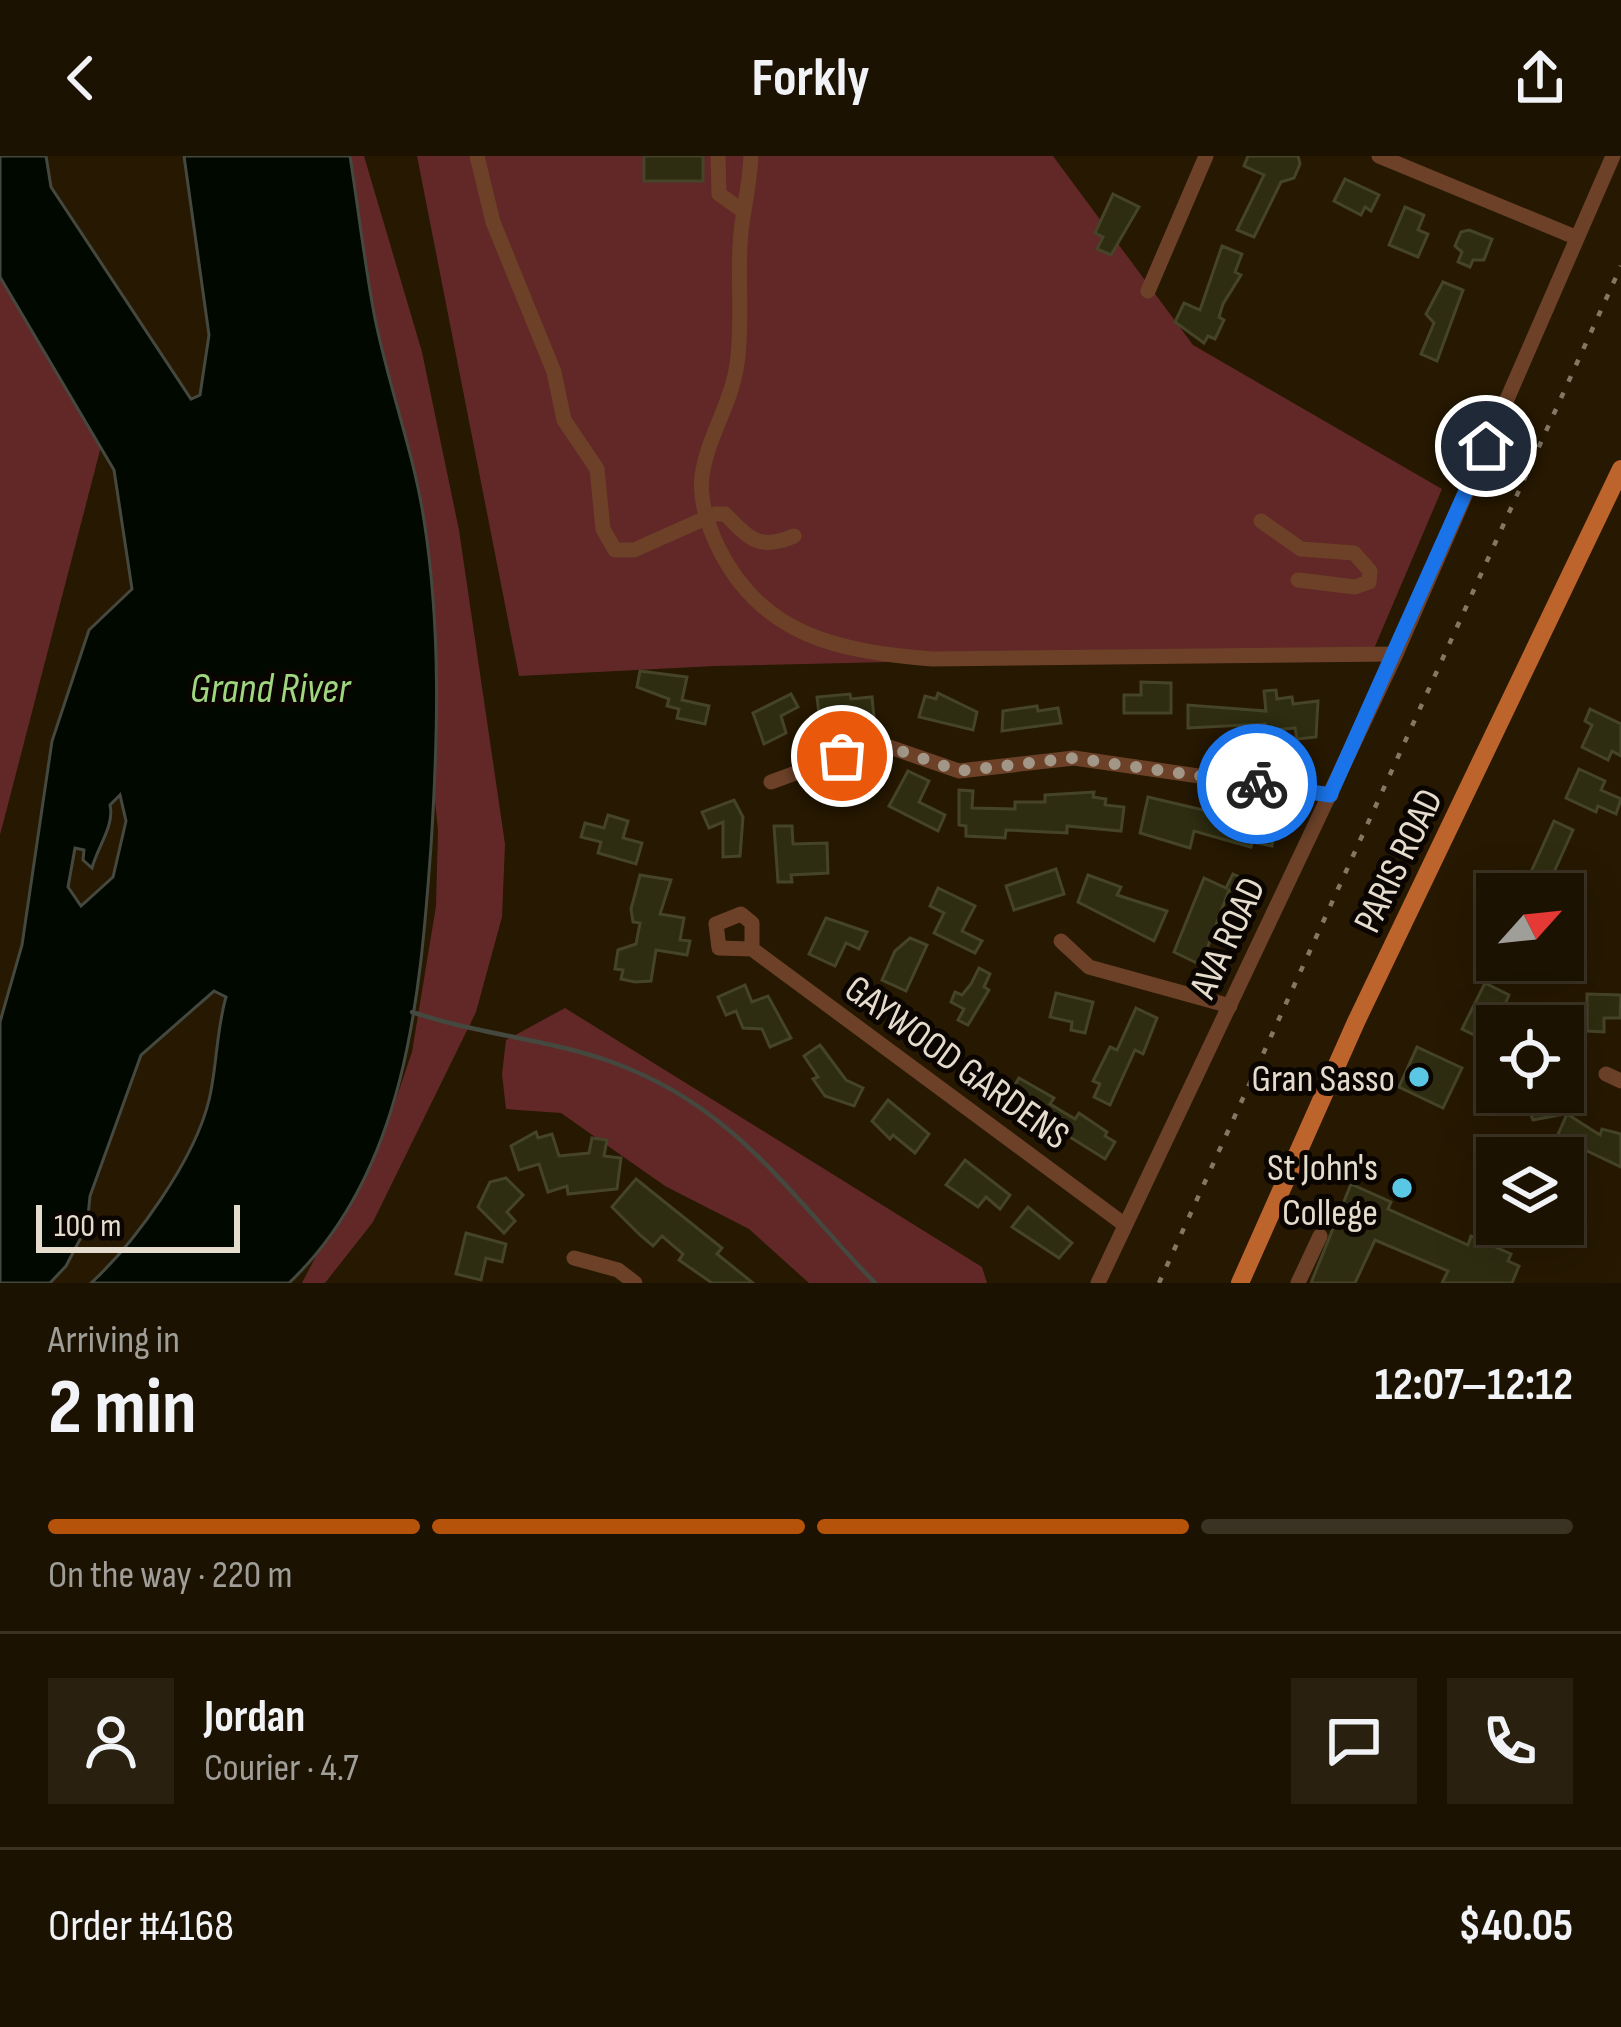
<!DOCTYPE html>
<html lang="en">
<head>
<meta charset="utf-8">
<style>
  :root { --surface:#1c1201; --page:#292010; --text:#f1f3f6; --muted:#a09e99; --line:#3a3223; --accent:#b45309 }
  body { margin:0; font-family:"Sofia Sans Condensed",sans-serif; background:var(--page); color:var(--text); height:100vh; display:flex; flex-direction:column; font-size:45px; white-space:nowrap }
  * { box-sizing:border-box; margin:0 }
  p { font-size:39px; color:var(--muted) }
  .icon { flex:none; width:66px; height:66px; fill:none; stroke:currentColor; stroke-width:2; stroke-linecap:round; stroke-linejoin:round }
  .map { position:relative; height:1127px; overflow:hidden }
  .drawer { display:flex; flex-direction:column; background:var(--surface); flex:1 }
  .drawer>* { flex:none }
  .needle { width:78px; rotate:63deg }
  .controls { position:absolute; left:1476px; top:717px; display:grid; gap:24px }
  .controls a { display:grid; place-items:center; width:108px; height:108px; border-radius:0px; background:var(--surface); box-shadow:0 12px 48px #0002,0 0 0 3px var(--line); font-size:60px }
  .scale { position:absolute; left:36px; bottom:30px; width:204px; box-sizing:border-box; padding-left:12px; border:6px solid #e5dccd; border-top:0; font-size:33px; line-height:42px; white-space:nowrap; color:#e5dccd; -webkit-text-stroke:9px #0a0501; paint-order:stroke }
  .pin { position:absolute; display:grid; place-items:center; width:102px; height:102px; color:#fff; margin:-51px; border:6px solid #fff; border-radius:50%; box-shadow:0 3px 12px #0007 }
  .courier { position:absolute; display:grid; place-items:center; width:120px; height:120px; margin:-60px; border:9px solid #1a73e8; border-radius:50%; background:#fff; color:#222; box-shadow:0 3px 15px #0007 }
  .headline em { font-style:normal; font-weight:700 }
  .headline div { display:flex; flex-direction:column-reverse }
  .headline { display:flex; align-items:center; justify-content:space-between; height:204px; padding:0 48px }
  h1 { font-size:78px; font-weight:700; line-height:90px }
  .bar { display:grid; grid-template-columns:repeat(4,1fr); gap:18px 12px; align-content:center; height:144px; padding:0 48px }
  .bar i { height:15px; border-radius:9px; background:var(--line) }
  .bar .current { background:var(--accent) }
  .bar p { grid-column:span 4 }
  .line { display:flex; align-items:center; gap:30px; padding:0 48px; border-top:3px solid var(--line) }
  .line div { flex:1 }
  .round { display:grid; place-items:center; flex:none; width:126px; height:126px; border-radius:0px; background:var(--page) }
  header { display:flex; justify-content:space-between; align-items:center; height:156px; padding:0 48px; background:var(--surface); font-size:54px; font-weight:700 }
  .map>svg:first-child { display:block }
  .green { fill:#612827 }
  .water { fill:#000800; stroke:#45483e; stroke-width:3; fill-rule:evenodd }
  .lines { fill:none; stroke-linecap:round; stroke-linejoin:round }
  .stream { stroke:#45483e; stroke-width:4.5 }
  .building { fill:#2e2d11; stroke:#454428; stroke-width:3 }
  .minor { stroke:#6c4128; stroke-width:15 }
  .major { stroke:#bc642b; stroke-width:18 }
  .rail { stroke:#847865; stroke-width:4.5; stroke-dasharray:6 12; stroke-linecap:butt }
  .done { stroke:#a29786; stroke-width:12; stroke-dasharray:0 21.6 }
  .route { stroke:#1a73e8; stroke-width:15 }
  .poi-dot { fill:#5ac8e5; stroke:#0a0501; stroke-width:4.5 }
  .labels { text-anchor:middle; stroke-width:10; stroke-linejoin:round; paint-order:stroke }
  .street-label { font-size:39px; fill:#e5dccd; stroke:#0a0501 }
  .poi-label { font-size:39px; fill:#e5dccd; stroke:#0a0501; text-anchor:end }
  .water-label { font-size:42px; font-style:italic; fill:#a1d681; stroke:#0a0501 }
</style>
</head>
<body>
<header><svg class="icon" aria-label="back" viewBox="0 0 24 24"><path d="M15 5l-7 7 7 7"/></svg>Forkly<svg class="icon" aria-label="share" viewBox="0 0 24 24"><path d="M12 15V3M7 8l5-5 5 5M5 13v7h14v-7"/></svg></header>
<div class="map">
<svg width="1621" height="1127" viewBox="0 0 1621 1127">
  <rect width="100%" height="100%" fill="#261801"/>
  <g class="green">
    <path d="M344 0H364L422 196 459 374 505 688 502 761 476 856 373 1066 325 1127H302L393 952 412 896 436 750 438 674 415 453Z"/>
    <path d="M417 0H1053L1193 189 1442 333 1373 495 715 510 519 520Z"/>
    <path d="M0 69 104 279 0 679Z"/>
    <path d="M565 852 982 1111 987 1127H809L749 1073 665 1030 561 957 506 953 502 918 506 884Z"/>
  </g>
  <path class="water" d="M0 0H46L51 31 191 243 200 239 209 179 184 0H350C358 51 364 102 373 152 386 224 413 292 424 364 441 472 438 581 431 690 420 842 406 1016 289 1127H91C135 1087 195 1003 209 944 217 911 216 876 226 841L214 835 141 899 90 1040 87 1070 66 1110 50 1127H0V866L22 789 52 585 89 474 132 433 114 314 0 121ZM120 639 126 665 113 721 81 750 68 731 75 692 84 694 83 704 92 712C97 692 115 669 110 649Z"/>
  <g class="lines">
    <path class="stream" d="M412 856C477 878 546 883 609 905 734 949 788 1037 875 1127"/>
  </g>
  <g class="building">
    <rect x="644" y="0" width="59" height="25"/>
    <path d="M1248 0H1298L1300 8 1294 22 1281 26 1254 81 1237 74 1264 19 1244 10Z"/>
    <path d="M1345 23 1379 39 1371 55 1365 51 1361 59 1334 45Z"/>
    <path d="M1113 38 1139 51 1111 99 1097 93 1103 81 1095 77Z"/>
    <path d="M1405 51 1424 59 1418 74 1428 78 1418 101 1389 89Z"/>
    <path d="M1469 74 1492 83 1484 104H1473L1470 111 1458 106 1462 96 1455 90 1461 76Z"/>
    <path d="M1222 90 1242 98 1235 116 1241 119 1223 148 1219 161 1224 164 1215 183 1208 180 1204 187 1175 166 1184 147 1200 154Z"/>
    <path d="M1443 126 1463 134 1437 205 1421 198 1434 167 1426 158Z"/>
    <path d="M640 515 687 521 682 544 709 550 705 568 677 562 679 553 667 550 669 543 637 531Z"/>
    <path d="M1141 526 1171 527V557H1124V539H1141Z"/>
    <path d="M1276 534 1277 543 1292 541 1293 548 1318 545 1316 581 1297 583 1295 572 1265 575V568L1188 572V549L1266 555 1264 535Z"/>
    <path d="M938 537 977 556 973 574 919 561 925 540 936 543Z"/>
    <path d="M791 538 798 551 781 560 786 577 764 588 753 557Z"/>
    <path d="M850 538 851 543 872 541 874 562 873 576 851 584 848 563 820 566 817 541Z"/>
    <path d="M1037 550 1038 555 1058 552 1061 567 1002 575 1003 555Z"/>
    <path d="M1590 553 1621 568V600L1612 595 1608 604 1582 591 1592 569 1585 565Z"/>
    <path d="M1579 613 1605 625 1601 634 1621 643 1616 658 1598 650 1596 656 1566 642Z"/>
    <path d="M908 615 929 625 919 646 945 659 938 675 889 650Z"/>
    <path d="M959 634 973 635 972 652 1015 653V646H1045V639L1094 636 1093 641 1106 643 1105 649 1124 651 1121 675 1067 670V677L1006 674 1005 682 966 680V670L959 669Z"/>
    <path d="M1148 641 1275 671 1272 690 1252 686 1251 691 1194 675 1190 692 1140 677Z"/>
    <path d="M734 644 743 661 740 700 723 701V666L709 672 702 656Z"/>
    <path d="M608 659 628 665 623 682 642 687 636 708 598 697 601 686 581 681 585 667 604 672Z"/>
    <path d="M1554 665 1573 674 1544 738H1521Z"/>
    <path d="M774 670H792L793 688 827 687 828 717 791 719 792 726H778Z"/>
    <path d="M1056 713 1064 738 1014 754 1006 730Z"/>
    <path d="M1233 718 1248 725 1242 740 1229 734 1201 809 1174 796 1204 722 1226 732Z"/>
    <path d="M640 719 671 724 660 758 684 762 680 784 690 785 687 799 656 794 651 825 635 826 621 823 623 814 615 813 618 794 636 788 640 767 633 766 631 753Z"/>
    <path d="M1088 719 1121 731 1117 739 1167 755 1154 785 1078 746Z"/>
    <path d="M938 732 975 750 962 775 982 785 975 797 934 777 944 757 930 750Z"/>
    <path d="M826 762 867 776 859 793 846 787 835 810 809 798Z"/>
    <path d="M910 782 927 789 906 835 882 824 895 795Z"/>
    <path d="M979 812 990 818 984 831 989 834 968 869 958 864 964 853 951 846 955 836 962 839 971 828Z"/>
    <path d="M1485 827 1509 839 1503 853 1507 856 1497 870V890L1462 873Z"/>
    <path d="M745 829 752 846 768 840 791 882 770 891 762 873 743 872 736 855 726 859 718 841Z"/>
    <path d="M1056 837 1093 846 1085 877 1071 874 1072 866 1050 861Z"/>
    <path d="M1587 838 1621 839 1620 862H1604V876L1587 875Z"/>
    <path d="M1136 852 1157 862 1143 898 1135 894 1110 949 1094 941 1100 928 1093 925 1110 891 1117 894Z"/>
    <path d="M820 889 846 924 863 932 854 950 825 940 813 923 818 921 804 900Z"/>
    <path d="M1417 891 1462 912 1443 952 1399 931Z"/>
    <path d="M1019 922 1054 942 1050 948 1075 963 1079 957 1107 976 1105 980 1115 986 1105 1003 1014 946 1017 942 1010 937Z"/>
    <path d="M1522 936H1560L1564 958 1533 964Z"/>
    <path d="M888 944 929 978 915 997 893 979 890 983 872 965Z"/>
    <path d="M1567 958 1600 979 1602 973 1621 978V1011L1585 994 1581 1003 1553 990Z"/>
    <path d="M536 976 538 982 552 978 559 1000 589 997 592 982 607 984 604 1000 621 1002 617 1033 568 1038 567 1030 548 1036 539 1008 519 1014 511 990Z"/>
    <path d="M965 1004 1010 1039 1000 1053 986 1041 978 1051 946 1029Z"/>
    <path d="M506 1022 523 1039 507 1056 515 1065 504 1077 478 1051 490 1026Z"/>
    <path d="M636 1023 722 1092 717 1098 753 1127H712L679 1104 683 1098 662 1080 653 1090 640 1079 612 1051Z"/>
    <path d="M1351 1028 1391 1046 1388 1053 1468 1089 1471 1080 1511 1098 1508 1105 1519 1110 1512 1127H1442L1448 1115 1375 1084 1355 1127H1311Z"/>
    <path d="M1028 1051 1072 1087 1059 1102 1012 1071Z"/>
    <path d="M466 1077 506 1088 502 1106 486 1102 481 1124 456 1118Z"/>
  </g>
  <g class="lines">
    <g class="minor">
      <path d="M477 0 493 66 554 216 564 264 597 313 603 373 615 394H634L715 358H725C750 383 759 395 794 380"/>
      <path d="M718 0 719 38 743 55"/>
      <path d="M751 0C750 23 746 42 743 61 735 109 744 160 737 208 731 249 708 279 702 320 699 344 708 370 718 391 762 481 839 495 932 503L1396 498"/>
      <path d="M1379 0 1575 81"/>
      <path d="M1148 135 1206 0"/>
      <path d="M1261 365 1301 393 1354 397 1370 415 1369 426 1355 431 1298 424"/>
      <path d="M771 626 878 587 959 615 1074 602 1331 639"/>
      <path d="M1061 785 1089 811 1230 850"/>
      <path d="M752 793V767L741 758 716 768 719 792 752 793 1125 1069"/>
      <path d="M1606 918 1621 925"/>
      <path d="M574 1102 618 1114 635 1127"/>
      <path d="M1098 1127 1396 498 1613 0"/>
      <path d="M1298 1127 1320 1080"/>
    </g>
    <path class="major" d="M1240 1127 1356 866 1621 313"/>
    <path class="rail" d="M1159 1127 1621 110"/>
  </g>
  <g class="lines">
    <path class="done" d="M842 600 878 587 959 615 1073 602 1257 628"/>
    <path class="route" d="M1257 628 1330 639 1486 290"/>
  </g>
  <g class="poi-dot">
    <circle cx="1419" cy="921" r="12"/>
    <circle cx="1402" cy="1032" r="12"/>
  </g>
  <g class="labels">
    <g class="street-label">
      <text transform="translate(1397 704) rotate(-64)" y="14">PARIS ROAD</text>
      <text transform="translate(1226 781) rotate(-65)" y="14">AVA ROAD</text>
      <text transform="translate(958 905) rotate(36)" y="14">GAYWOOD GARDENS</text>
    </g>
    <g class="poi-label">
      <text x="1395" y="935">Gran Sasso</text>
      <text x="1378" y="1024">St John's<tspan x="1378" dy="45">College</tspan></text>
    </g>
    <g class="water-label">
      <text x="270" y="546">Grand River</text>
    </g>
  </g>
</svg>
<div class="controls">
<a><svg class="needle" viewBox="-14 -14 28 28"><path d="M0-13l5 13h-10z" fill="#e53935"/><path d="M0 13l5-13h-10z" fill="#a09e99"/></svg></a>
<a><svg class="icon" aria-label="locate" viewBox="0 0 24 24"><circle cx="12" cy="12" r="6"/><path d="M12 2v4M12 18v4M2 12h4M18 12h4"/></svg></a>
<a><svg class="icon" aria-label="layers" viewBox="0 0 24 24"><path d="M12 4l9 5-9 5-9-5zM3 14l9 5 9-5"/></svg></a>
</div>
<div class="scale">100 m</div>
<div class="pin" style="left:842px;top:600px;background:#ea580c"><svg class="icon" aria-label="bag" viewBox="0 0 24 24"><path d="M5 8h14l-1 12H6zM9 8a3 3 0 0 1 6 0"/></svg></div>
<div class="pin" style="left:1486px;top:290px;background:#1f2937"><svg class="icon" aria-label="home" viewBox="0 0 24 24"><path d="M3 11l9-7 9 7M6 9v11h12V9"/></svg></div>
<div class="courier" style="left:1257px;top:628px"><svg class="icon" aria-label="bike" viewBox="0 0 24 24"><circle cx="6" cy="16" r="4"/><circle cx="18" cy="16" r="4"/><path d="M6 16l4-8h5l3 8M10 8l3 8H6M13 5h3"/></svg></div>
</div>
<section class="drawer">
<div class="headline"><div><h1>2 min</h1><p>Arriving in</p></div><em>12:07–12:12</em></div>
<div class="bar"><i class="current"></i><i class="current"></i><i class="current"></i><i></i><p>On the way · 220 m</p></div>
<div class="line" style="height:216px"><a class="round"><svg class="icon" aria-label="person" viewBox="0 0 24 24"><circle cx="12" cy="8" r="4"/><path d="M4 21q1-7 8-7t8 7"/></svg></a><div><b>Jordan</b><p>Courier · 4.7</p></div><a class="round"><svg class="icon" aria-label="chat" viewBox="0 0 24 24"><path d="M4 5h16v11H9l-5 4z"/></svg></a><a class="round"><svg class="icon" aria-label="phone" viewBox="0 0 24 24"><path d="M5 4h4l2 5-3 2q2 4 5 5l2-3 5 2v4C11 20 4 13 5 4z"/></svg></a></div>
<div class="line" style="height:156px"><div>Order #4168</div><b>$40.05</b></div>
</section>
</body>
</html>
